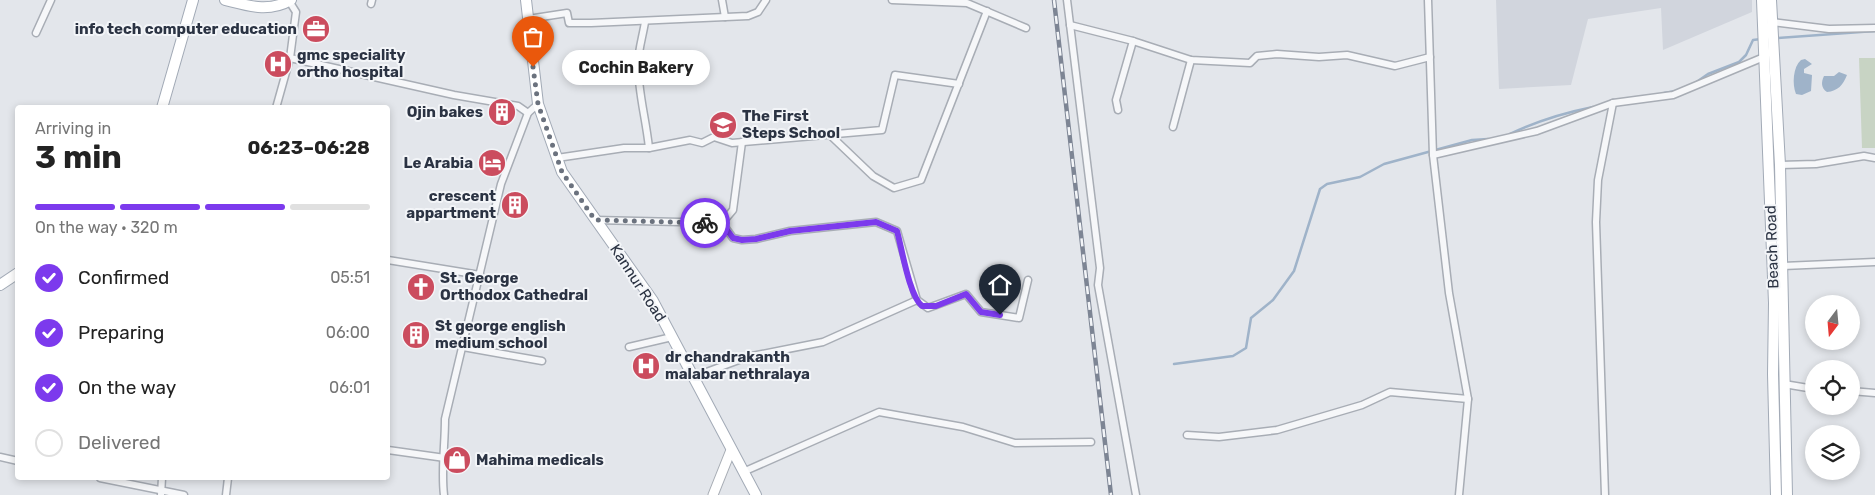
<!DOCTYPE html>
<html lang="en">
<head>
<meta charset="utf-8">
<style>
  :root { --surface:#fff; --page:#f6f6f6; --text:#222; --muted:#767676; --line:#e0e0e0; --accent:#7c3aed }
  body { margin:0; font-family:Rubik,sans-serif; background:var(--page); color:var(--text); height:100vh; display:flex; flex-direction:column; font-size:19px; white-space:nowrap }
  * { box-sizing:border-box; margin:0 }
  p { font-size:16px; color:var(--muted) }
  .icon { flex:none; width:28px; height:28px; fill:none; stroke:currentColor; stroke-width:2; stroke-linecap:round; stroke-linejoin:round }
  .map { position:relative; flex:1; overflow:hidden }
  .side { position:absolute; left:15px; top:105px; width:375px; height:375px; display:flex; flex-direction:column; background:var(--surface); border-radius:5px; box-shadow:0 2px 8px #0003 }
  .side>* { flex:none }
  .needle { width:32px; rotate:196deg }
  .fabs { position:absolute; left:1805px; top:295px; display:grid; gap:10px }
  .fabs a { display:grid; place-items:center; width:55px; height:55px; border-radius:50%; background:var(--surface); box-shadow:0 2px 8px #0003; font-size:25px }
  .pin { position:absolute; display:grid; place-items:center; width:42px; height:42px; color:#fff; margin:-51px -21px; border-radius:50% 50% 50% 0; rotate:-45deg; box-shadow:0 0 5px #0007 }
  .pin .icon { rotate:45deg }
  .courier { position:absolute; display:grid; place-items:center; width:50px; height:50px; margin:-25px; border:4px solid #7c3aed; border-radius:50%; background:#fff; color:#222; box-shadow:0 1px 6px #0007 }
  .bubble { position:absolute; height:35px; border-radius:18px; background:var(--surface); box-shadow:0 2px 8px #0003; font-size:16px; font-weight:700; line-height:35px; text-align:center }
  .head em { font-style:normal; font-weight:700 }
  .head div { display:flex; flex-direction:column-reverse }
  .head { display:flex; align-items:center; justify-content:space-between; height:85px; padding:0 20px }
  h1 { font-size:32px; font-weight:700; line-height:38px }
  .bar { display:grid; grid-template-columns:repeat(4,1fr); gap:8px 5px; align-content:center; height:60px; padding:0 20px }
  .bar i { height:6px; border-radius:4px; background:var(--line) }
  .bar .current { background:var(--accent) }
  .bar p { grid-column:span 4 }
  ol { padding:0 20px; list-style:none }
  li { display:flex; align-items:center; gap:15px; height:55px }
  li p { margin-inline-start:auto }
  li .icon { padding:5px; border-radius:50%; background:var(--accent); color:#fff; stroke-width:4 }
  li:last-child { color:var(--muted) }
  li i { width:28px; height:28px; border:2px solid var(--line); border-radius:50% }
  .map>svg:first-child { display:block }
  .built { fill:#d1d5dd }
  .green { fill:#c8d4c4 }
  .water { fill:#9fb3c9 }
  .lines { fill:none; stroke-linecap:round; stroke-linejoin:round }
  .stream { stroke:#9fb3c9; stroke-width:2.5 }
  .street-casing { stroke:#a8adb5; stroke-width:9 }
  .secondary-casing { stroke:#a8adb5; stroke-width:11 }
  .primary-casing { stroke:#a2aab6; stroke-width:12 }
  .street { stroke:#f6f7f9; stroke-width:6 }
  .secondary { stroke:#fff; stroke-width:9 }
  .primary { stroke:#fff; stroke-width:10 }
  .rail-casing { stroke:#7d8594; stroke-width:4.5 }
  .rail { stroke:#f3f5f8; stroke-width:2.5; stroke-dasharray:8; stroke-linecap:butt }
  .done { stroke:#6b727e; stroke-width:5; stroke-dasharray:0 9 }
  .route { stroke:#7c3aed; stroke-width:6 }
  .labels { text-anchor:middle; stroke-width:4; stroke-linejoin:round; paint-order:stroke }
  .poi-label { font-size:15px; font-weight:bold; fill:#2b3343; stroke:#f3f5f8; text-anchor:start }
  .street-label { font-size:15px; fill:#2b3343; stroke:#f3f5f8 }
</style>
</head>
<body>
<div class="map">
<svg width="1875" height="495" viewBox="0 0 1875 495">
  <rect width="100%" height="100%" fill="#e3e6eb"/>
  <path class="built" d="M1496 0H1752V12L1663 50 1661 8 1588 19 1571 85 1499 89Z"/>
  <path class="green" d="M1859 58H1875V148H1862Z"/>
  <g class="water">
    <path d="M1805 59 1812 64 1804 69V73L1812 75 1811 91 1802 95 1796 94C1792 84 1793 67 1801 60Z"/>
    <path d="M1839 72 1847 75C1843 85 1838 91 1827 92 1821 88 1821 82 1824 76H1834Z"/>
  </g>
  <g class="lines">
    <g class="stream">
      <path d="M1777 38 1875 31"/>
      <path d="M1695 83 1708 74 1739 62 1746 55 1753 40 1761 39"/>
      <path d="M1664 93 1676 91"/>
      <path d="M1510 134C1537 121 1563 113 1593 107"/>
      <path d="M1174 364 1233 356 1246 348 1251 318 1273 300 1294 271 1320 189 1327 184 1360 177 1384 164 1472 140 1488 139"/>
    </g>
    <defs>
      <g id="street">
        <path d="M722 0 725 17"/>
        <path d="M892 0 967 3 1026 28"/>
        <path d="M1067 0 1100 268 1098 285 1136 495"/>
        <path d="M1428 0 1433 155 1449 293 1468 399 1459 495"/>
        <path d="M289 1 296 12 290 58 454 95 518 106 528 113"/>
        <path d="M371 4 372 0"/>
        <path d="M528 19 567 13 569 23H591L748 16 758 12 766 0"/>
        <path d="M645 22C643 35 638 51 638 64 638 92 646 119 649 148"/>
        <path d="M1772 22 1829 29 1875 28"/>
        <path d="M1070 25 1133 41"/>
        <path d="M36 33 51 0"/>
        <path d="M276 108 290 58"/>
        <path d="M1118 110 1116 100 1133 41 1191 60 1250 63 1257 56 1277 54 1319 57 1347 55 1395 66 1430 57"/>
        <path d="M1173 127 1191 60"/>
        <path d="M829 134 873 176 894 188 921 180 987 11"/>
        <path d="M1433 155 1537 131 1613 103 1673 95 1764 57"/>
        <path d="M557 158 624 148H649L690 140 702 143 714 137 732 143 882 130 895 75 959 84"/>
        <path d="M1780 165 1816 164 1864 156 1875 158"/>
        <path d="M595 220 722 223 733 210 742 142"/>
        <path d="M722 223 733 238 742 240 756 239 790 231 876 222 897 231 917 300 928 308 966 294 981 312 1019 318 1028 280"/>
        <path d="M388 260 480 275"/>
        <path d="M1783 266 1875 262"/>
        <path d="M463 347 542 361"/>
        <path d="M629 347 672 337"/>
        <path d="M693 377 747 357 823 342 917 300"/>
        <path d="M1784 384 1814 389"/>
        <path d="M1851 391 1875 393"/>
        <path d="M1187 435 1219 437 1277 430 1362 405 1390 392 1468 399"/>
        <path d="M388 450 445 458"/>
        <path d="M0 457 18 461"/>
        <path d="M743 472 879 412 963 427 1015 443 1091 442"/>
        <path d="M100 478 184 495"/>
        <path d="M161 495 162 478"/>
        <path d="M226 495 228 478"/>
        <path d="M444 495C441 470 445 445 445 419L501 184 528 113 538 104"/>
        <path d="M1605 495 1596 222 1598 180 1613 103"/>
      </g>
      <path id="secondary" d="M713 495 731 450"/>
      <g id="primary">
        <path d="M225 0C249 6 268 13 291 0"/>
        <path d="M526 0 538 104 562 172 653 301 756 495"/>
        <path d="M1762 0 1774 303 1773 374 1776 495"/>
        <path d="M1771 0 1780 165 1787 495"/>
        <path d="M162 108 193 0"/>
        <path d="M0 285 18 273"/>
      </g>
    </defs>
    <use href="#street" class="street-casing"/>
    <use href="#secondary" class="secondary-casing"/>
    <use href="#primary" class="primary-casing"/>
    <use href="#street" class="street"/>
    <use href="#secondary" class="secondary"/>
    <use href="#primary" class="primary"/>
    <defs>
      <path id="rail" d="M1054 0 1111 495"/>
    </defs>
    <use href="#rail" class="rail-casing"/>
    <use href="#rail" class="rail"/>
  </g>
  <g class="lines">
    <path class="done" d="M533 67 538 104 562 172 595 220 705 223"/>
    <path class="route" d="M705 223H722L733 238 742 240 756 239 790 231 876 222 897 231C902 249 909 295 922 306H936L966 294 981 312 1000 315"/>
  </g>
  <defs>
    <symbol id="office-disc" viewBox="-11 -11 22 22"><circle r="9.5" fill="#cb4c5e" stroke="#f3f5f8"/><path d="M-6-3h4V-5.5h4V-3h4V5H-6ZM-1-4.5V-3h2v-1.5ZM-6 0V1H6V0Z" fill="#fff"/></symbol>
    <symbol id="hospital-disc" viewBox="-11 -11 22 22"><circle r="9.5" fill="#cb4c5e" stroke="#f3f5f8"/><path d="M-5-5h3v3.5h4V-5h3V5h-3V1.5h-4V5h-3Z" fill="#fff"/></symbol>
    <symbol id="building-disc" viewBox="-11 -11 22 22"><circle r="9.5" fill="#cb4c5e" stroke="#f3f5f8"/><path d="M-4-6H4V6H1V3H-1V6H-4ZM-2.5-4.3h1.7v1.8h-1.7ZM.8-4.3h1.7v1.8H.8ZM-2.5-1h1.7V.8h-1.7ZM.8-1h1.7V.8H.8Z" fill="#fff"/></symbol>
    <symbol id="school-disc" viewBox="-11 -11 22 22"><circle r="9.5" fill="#cb4c5e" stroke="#f3f5f8"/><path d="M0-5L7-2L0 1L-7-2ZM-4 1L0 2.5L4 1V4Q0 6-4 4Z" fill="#fff"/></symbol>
    <symbol id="hotel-disc" viewBox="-11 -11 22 22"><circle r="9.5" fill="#cb4c5e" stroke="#f3f5f8"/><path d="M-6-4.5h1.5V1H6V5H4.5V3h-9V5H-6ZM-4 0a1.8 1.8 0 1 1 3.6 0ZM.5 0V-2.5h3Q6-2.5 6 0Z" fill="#fff"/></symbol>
    <symbol id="church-disc" viewBox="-11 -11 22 22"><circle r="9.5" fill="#cb4c5e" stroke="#f3f5f8"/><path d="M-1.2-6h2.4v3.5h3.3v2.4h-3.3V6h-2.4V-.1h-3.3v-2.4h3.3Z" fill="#fff"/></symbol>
    <symbol id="shop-disc" viewBox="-11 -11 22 22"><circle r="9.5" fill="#cb4c5e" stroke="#f3f5f8"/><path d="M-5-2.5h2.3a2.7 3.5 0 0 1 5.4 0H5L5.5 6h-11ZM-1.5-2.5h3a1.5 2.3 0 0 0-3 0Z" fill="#fff"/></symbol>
  </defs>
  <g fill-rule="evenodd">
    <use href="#office-disc" x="300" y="13" width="32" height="32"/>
    <use href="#hospital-disc" x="262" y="48" width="32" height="32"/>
    <use href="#building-disc" x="486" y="96" width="32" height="32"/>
    <use href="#school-disc" x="707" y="109" width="32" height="32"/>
    <use href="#hotel-disc" x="476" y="147" width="32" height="32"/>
    <use href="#building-disc" x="499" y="189" width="32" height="32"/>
    <use href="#church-disc" x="405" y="271" width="32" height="32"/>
    <use href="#building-disc" x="400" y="319" width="32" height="32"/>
    <use href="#hospital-disc" x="630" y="350" width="32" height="32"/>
    <use href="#shop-disc" x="441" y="444" width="32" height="32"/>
  </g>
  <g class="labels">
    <g class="poi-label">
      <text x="297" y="34" text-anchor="end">info tech computer education</text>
      <text x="297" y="60">gmc speciality<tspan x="297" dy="17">ortho hospital</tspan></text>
      <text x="483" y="117" text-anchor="end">Ojin bakes</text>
      <text x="742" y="121">The First<tspan x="742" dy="17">Steps School</tspan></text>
      <text x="473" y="168" text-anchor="end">Le Arabia</text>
      <text x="496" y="201" text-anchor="end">crescent<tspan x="496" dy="17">appartment</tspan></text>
      <text x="440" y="283">St. George<tspan x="440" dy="17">Orthodox Cathedral</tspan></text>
      <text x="435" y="331">St george english<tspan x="435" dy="17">medium school</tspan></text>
      <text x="665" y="362">dr chandrakanth<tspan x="665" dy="17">malabar nethralaya</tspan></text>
      <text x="476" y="465">Mahima medicals</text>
    </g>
    <g class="street-label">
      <text transform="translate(1772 247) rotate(-92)" y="5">Beach Road</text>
      <text transform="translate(638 283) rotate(57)" y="5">Kannur Road</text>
    </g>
  </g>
</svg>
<div class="fabs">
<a><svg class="needle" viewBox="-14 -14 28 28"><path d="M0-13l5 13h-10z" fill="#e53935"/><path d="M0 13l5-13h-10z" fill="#767676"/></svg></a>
<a><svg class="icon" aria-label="locate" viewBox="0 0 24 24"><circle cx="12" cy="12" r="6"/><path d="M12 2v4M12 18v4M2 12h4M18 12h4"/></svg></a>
<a><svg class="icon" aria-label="layers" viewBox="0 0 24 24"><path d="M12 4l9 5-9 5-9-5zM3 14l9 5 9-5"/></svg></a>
</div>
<div class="pin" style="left:533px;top:67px;background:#ea580c"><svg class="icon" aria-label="bag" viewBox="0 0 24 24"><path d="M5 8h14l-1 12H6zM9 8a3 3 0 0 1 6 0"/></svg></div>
<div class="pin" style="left:1000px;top:315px;background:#1f2937"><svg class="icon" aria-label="home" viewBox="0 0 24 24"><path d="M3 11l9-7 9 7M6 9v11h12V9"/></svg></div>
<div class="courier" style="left:705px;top:223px"><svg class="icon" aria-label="bike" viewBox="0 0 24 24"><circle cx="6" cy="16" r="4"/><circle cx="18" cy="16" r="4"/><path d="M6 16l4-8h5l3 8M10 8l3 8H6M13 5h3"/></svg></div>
<div class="bubble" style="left:562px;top:50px;width:148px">Cochin Bakery</div>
<section class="side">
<div class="head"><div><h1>3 min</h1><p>Arriving in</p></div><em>06:23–06:28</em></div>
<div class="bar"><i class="current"></i><i class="current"></i><i class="current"></i><i></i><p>On the way · 320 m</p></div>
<ol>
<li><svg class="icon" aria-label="check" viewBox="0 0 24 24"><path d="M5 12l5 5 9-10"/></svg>Confirmed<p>05:51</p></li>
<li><svg class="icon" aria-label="check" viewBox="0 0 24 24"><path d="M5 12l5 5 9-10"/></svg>Preparing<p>06:00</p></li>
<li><svg class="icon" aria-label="check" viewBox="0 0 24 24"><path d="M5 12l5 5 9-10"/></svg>On the way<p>06:01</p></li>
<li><i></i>Delivered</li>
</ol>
</section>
</div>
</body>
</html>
